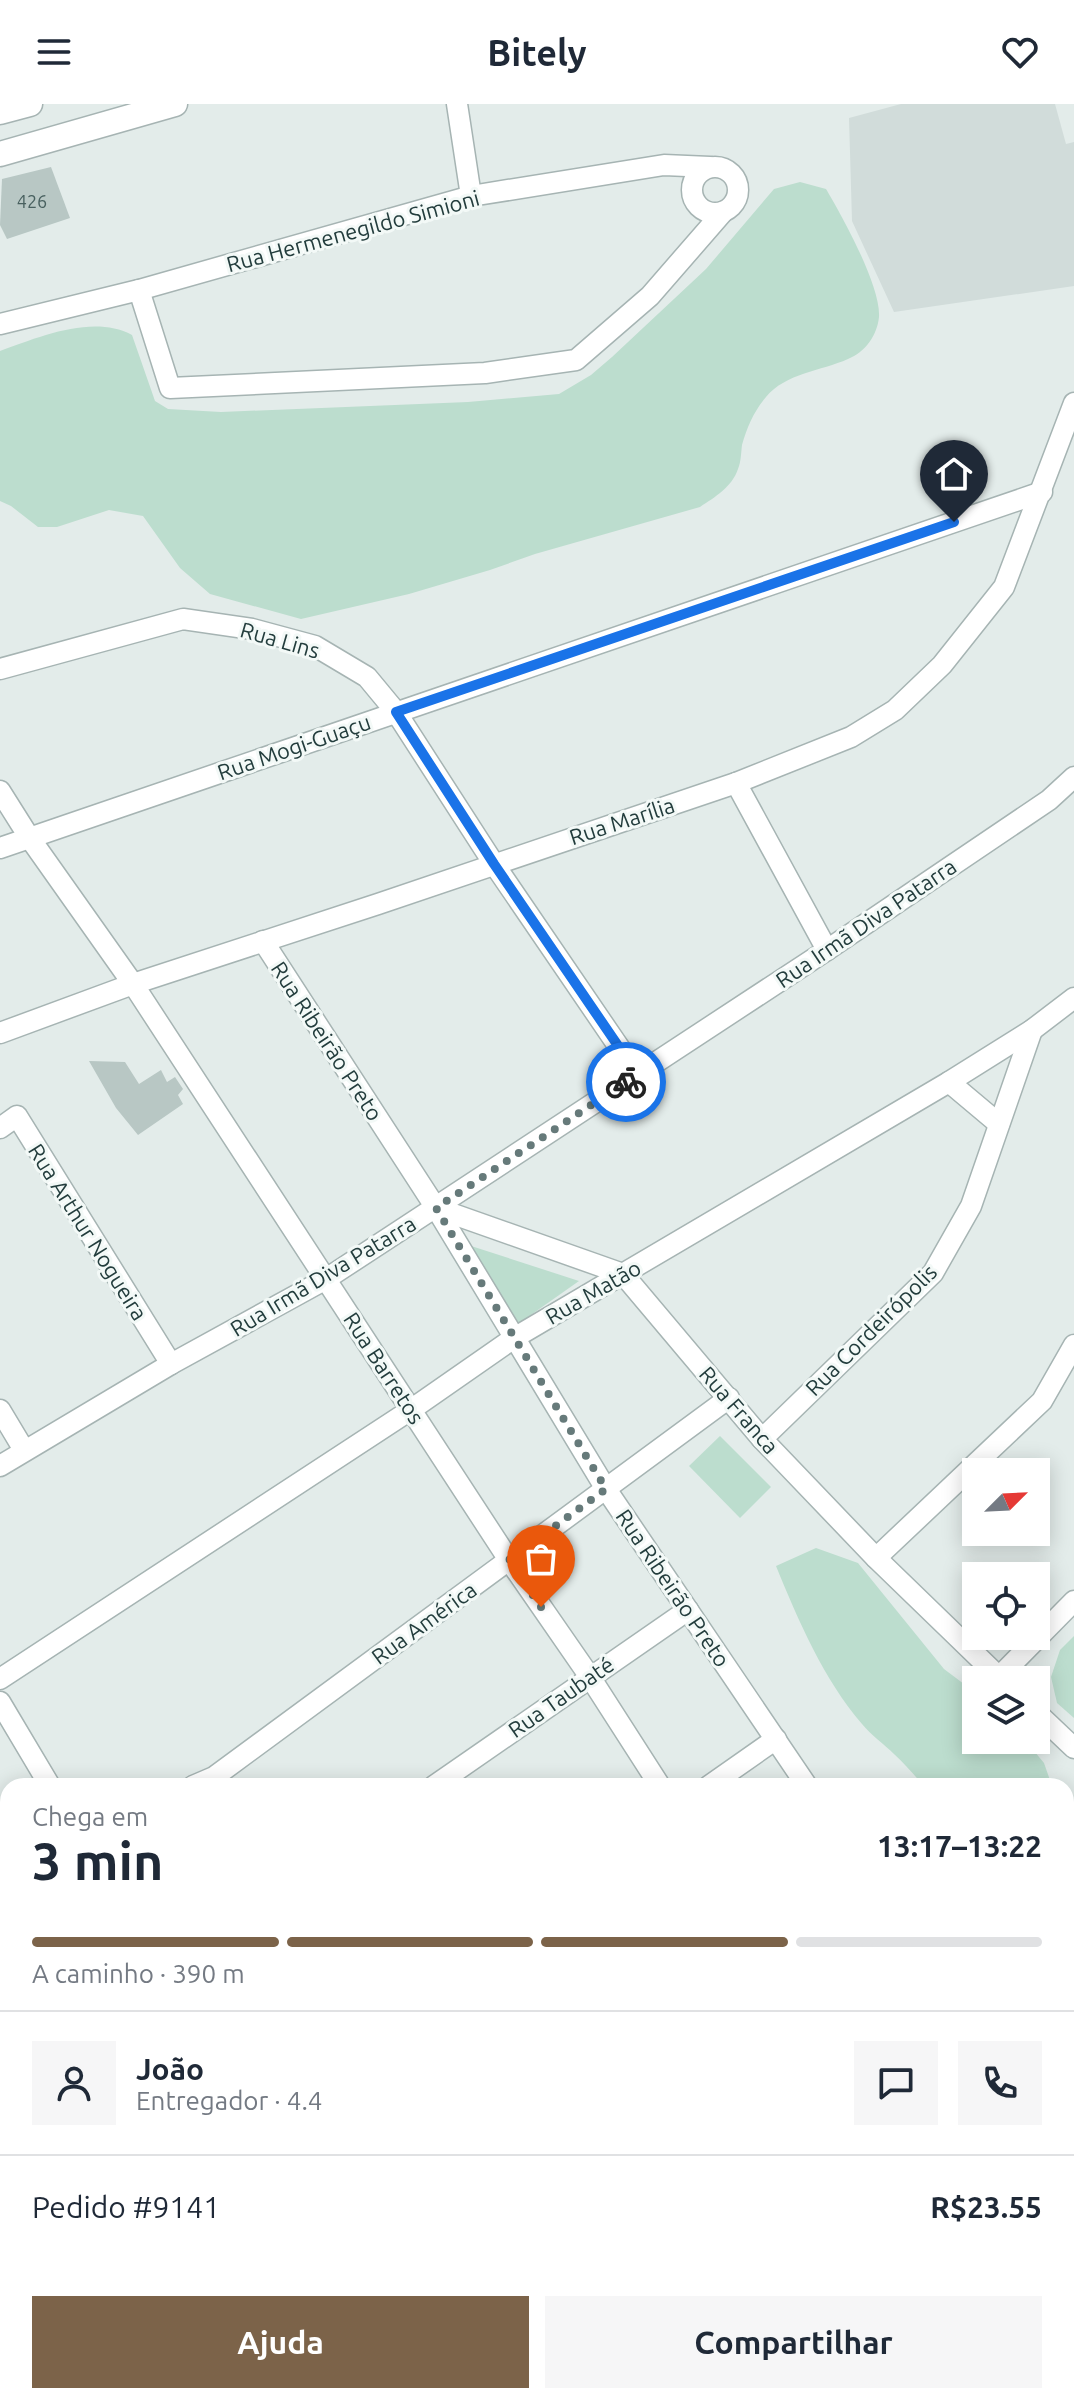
<!DOCTYPE html>
<html lang="pt">
<head>
<meta charset="utf-8">
<style>
  :root { --surface:#fff; --page:#f6f6f7; --text:#1f2937; --muted:#747a83; --line:#e0e1e3; --accent:#7c6349 }
  body { margin:0; font-family:Ubuntu,sans-serif; background:var(--page); color:var(--text); height:100vh; display:flex; flex-direction:column; font-size:30px; white-space:nowrap }
  * { box-sizing:border-box; margin:0 }
  p { font-size:26px; color:var(--muted) }
  .icon { flex:none; width:44px; height:44px; fill:none; stroke:currentColor; stroke-width:2; stroke-linecap:round; stroke-linejoin:round }
  .map { position:relative; flex:1; overflow:hidden }
  .side { position:absolute; left:0px; top:1674px; width:1074px; height:626px; display:flex; flex-direction:column; background:var(--surface); border-radius:24px 24px 0 0; box-shadow:0 4px 20px #0003 }
  .side>* { flex:none }
  .needle { width:52px; rotate:66deg }
  .tools { position:absolute; left:962px; top:1354px; display:grid; gap:16px }
  .tools a { display:grid; place-items:center; width:88px; height:88px; border-radius:0px; background:var(--surface); box-shadow:0 4px 20px #0003; font-size:40px }
  .pin { position:absolute; display:grid; place-items:center; width:68px; height:68px; color:#fff; margin:-82px -34px; border-radius:50% 50% 50% 0; rotate:-45deg; box-shadow:0 0 8px #0007 }
  .pin .icon { rotate:45deg }
  .courier { position:absolute; display:grid; place-items:center; width:80px; height:80px; margin:-40px; border:6px solid #1a73e8; border-radius:50%; background:#fff; color:#222; box-shadow:0 2px 10px #0007 }
  .head em { font-style:normal; font-weight:700 }
  .head div { display:flex; flex-direction:column-reverse }
  .head { display:flex; align-items:center; justify-content:space-between; height:136px; padding:0 32px }
  h1 { font-size:52px; font-weight:700; line-height:60px }
  .bar { display:grid; grid-template-columns:repeat(4,1fr); gap:12px 8px; align-content:center; height:96px; padding:0 32px }
  .bar i { height:10px; border-radius:6px; background:var(--line) }
  .bar .on { background:var(--accent) }
  .bar p { grid-column:span 4 }
  .line { display:flex; align-items:center; gap:20px; padding:0 32px; border-top:2px solid var(--line) }
  .line div { flex:1 }
  .round { display:grid; place-items:center; flex:none; width:84px; height:84px; border-radius:0px; background:var(--page) }
  .primary-button { display:flex; gap:16px; margin-top:auto; padding:16px 32px }
  .primary-button a { flex:1; height:92px; border-radius:0px; background:var(--accent); color:#fff; font-size:32px; font-weight:700; line-height:92px; text-align:center }
  .primary-button a+a { background:var(--page); color:var(--text) }
  header { display:flex; justify-content:space-between; align-items:center; height:104px; padding:0 32px; background:var(--surface); font-size:36px; font-weight:700 }
  .map>svg:first-child { display:block }
  .built { fill:#d1dcda }
  .green { fill:#bcddce }
  .lines { fill:none; stroke-linecap:round; stroke-linejoin:round }
  .canal { stroke:#8cb3d0; stroke-width:18 }
  .building { fill:#b8c7c4 }
  .minor-casing { stroke:#a6b4b3; stroke-width:23 }
  .tertiary-casing { stroke:#a6b4b3; stroke-width:27 }
  .minor { stroke:#fff; stroke-width:20 }
  .tertiary { stroke:#fff; stroke-width:24 }
  .done { stroke:#667a7a; stroke-width:8; stroke-dasharray:0 14.4 }
  .route { stroke:#1a73e8; stroke-width:10 }
  .labels { text-anchor:middle; stroke-width:6; stroke-linejoin:round; paint-order:stroke }
  .number-label { font-size:18px; fill:#48605f }
  .street-label { font-size:22px; fill:#233d3d; stroke:#f3f9f7 }
</style>
</head>
<body>
<header><svg class="icon" aria-label="menu" viewBox="0 0 24 24"><path d="M4 6h16M4 12h16M4 18h16"/></svg>Bitely<svg class="icon" aria-label="heart" viewBox="0 0 24 24"><path d="M12 20l-8-8c-3-5 5-10 8-4 3-6 11-1 8 4z"/></svg></header>
<div class="map">
<svg width="1074" height="2299" viewBox="0 0 1074 2299">
  <rect width="100%" height="100%" fill="#e3ecea"/>
  <g class="built">
    <path d="M901 0H1055L1066 40 1074 38V182L894 208 852 117 849 14Z"/>
    <path d="M1066 2256 1074 2262V2299H996L986 2292H1066Z"/>
  </g>
  <g class="green">
    <path d="M800 78 826 85C842 112 881 182 879 213 877 232 865 248 848 255 821 267 786 269 766 293 754 307 747 323 742 341 741 349 741 358 738 365 732 383 715 393 700 403L535 450 490 466 409 490 301 515 210 490 180 464 143 412 109 406 57 423H38L11 402 0 397V247C39 233 93 210 132 231L155 297 168 305 221 308 468 298 559 290 591 271 612 253 706 165 774 85Z"/>
    <path d="M468 1141 579 1177 518 1220Z"/>
    <path d="M720 1332 771 1383 740 1414 689 1362Z"/>
    <path d="M816 1444 858 1459 944 1565 976 1589V1636H1025L1044 1659 1052 1682H924C914 1671 905 1660 894 1650 884 1640 871 1631 862 1620 824 1576 798 1516 776 1462Z"/>
    <path d="M1074 1532V1614L1057 1599 1051 1573 1060 1546Z"/>
    <path d="M1066 1733 1074 1752V1888L1066 1892Z"/>
  </g>
  <g class="lines">
    <path class="canal" d="M289 2299 298 2292"/>
  </g>
  <g class="building">
    <path d="M51 63 70 114 7 135 0 121 2 75Z"/>
    <path d="M89 957 125 958 139 980 161 966 167 978 175 973 183 985 178 991 183 1000 138 1031 116 1004Z"/>
  </g>
  <g class="lines">
    <defs>
      <g id="minor">
        <path d="M457 0 471 92"/>
        <circle cx="715" cy="86" r="23"/>
        <path d="M139 186 170 284 485 269 576 256 650 192 723 108"/>
        <path d="M0 220 139 186 471 92 664 61 710 63"/>
        <path d="M0 565 183 515 252 525 315 542 367 573 396 608 494 760 638 971"/>
        <path d="M736 679 827 846"/>
        <path d="M0 687 29 733 133 880 509 1456 590 1573 660 1682"/>
        <path d="M0 744 1042 388"/>
        <path d="M263 837 436 1104 606 1385 807 1682"/>
        <path d="M0 929 133 880 378 800 736 679 851 633 895 606 942 561 1004 483 1074 299"/>
        <path d="M949 978 999 1020"/>
        <path d="M0 1024 17 1012 171 1260"/>
        <path d="M436 1104 623 1170 762 1335 876 1454 1002 1576"/>
        <path d="M0 1306 24 1346"/>
        <path d="M762 1335 933 1169 971 1102 1032 926"/>
        <path d="M0 1362 171 1260 326 1175 827 846 1049 696 1074 673"/>
        <path d="M876 1454 1042 1297 1074 1241"/>
        <path d="M999 1573 1074 1497"/>
        <path d="M0 1575 412 1305 514 1234 949 978 1032 926 1074 894"/>
        <path d="M0 1598 50 1682"/>
        <path d="M1036 1608 1074 1644"/>
        <path d="M193 1682 214 1673 729 1294"/>
        <path d="M434 1682 688 1506"/>
        <path d="M709 1682 776 1635"/>
        <path d="M0 1745 8 1743"/>
        <path d="M1066 2063 1074 2060"/>
        <path d="M0 2105 8 2089"/>
        <path d="M0 2208 8 2204"/>
        <path d="M1066 2238 1074 2244"/>
        <path d="M959 2292 968 2299"/>
        <path d="M91 2299 114 2292"/>
        <path d="M488 2299 500 2292"/>
        <path d="M583 2299V2292"/>
      </g>
      <g id="tertiary">
        <path d="M0 8 30 0"/>
        <path d="M0 50 175 0"/>
      </g>
    </defs>
    <use href="#minor" class="minor-casing"/>
    <use href="#tertiary" class="tertiary-casing"/>
    <use href="#minor" class="minor"/>
    <use href="#tertiary" class="tertiary"/>
  </g>
  <g class="lines">
    <path class="done" d="M541 1503 509 1456 606 1385 436 1104 626 978"/>
    <path class="route" d="M626 978 638 971 494 760 396 608 954 418"/>
  </g>
  <g class="labels">
    <g class="number-label">
      <text x="32" y="104">426</text>
    </g>
    <g class="street-label">
      <text transform="translate(353 127) rotate(-15)" y="8">Rua Hermenegildo Simioni</text>
      <text transform="translate(280 536) rotate(16)" y="8">Rua Lins</text>
      <text transform="translate(294 643) rotate(-19)" y="8">Rua Mogi-Guaçu</text>
      <text transform="translate(622 717) rotate(-18)" y="8">Rua Marília</text>
      <text transform="translate(866 819) rotate(-34)" y="8">Rua Irmã Diva Patarra</text>
      <text transform="translate(327 937) rotate(57)" y="8">Rua Ribeirão Preto</text>
      <text transform="translate(88 1128) rotate(58)" y="8">Rua Arthur Nogueira</text>
      <text transform="translate(323 1172) rotate(-31)" y="8">Rua Irmã Diva Patarra</text>
      <text transform="translate(593 1188) rotate(-30)" y="8">Rua Matão</text>
      <text transform="translate(871 1226) rotate(-45)" y="8">Rua Cordeirópolis</text>
      <text transform="translate(384 1264) rotate(57)" y="8">Rua Barretos</text>
      <text transform="translate(739 1306) rotate(49)" y="8">Rua Franca</text>
      <text transform="translate(673 1484) rotate(56)" y="8">Rua Ribeirão Preto</text>
      <text transform="translate(424 1519) rotate(-36)" y="8">Rua América</text>
      <text transform="translate(561 1593) rotate(-35)" y="8">Rua Taubaté</text>
    </g>
  </g>
</svg>
<div class="tools">
<a><svg class="needle" viewBox="-14 -14 28 28"><path d="M0-13l5 13h-10z" fill="#e53935"/><path d="M0 13l5-13h-10z" fill="#747a83"/></svg></a>
<a><svg class="icon" aria-label="locate" viewBox="0 0 24 24"><circle cx="12" cy="12" r="6"/><path d="M12 2v4M12 18v4M2 12h4M18 12h4"/></svg></a>
<a><svg class="icon" aria-label="layers" viewBox="0 0 24 24"><path d="M12 4l9 5-9 5-9-5zM3 14l9 5 9-5"/></svg></a>
</div>
<div class="pin" style="left:541px;top:1503px;background:#ea580c"><svg class="icon" aria-label="bag" viewBox="0 0 24 24"><path d="M5 8h14l-1 12H6zM9 8a3 3 0 0 1 6 0"/></svg></div>
<div class="pin" style="left:954px;top:418px;background:#1f2937"><svg class="icon" aria-label="home" viewBox="0 0 24 24"><path d="M3 11l9-7 9 7M6 9v11h12V9"/></svg></div>
<div class="courier" style="left:626px;top:978px"><svg class="icon" aria-label="bike" viewBox="0 0 24 24"><circle cx="6" cy="16" r="4"/><circle cx="18" cy="16" r="4"/><path d="M6 16l4-8h5l3 8M10 8l3 8H6M13 5h3"/></svg></div>
<section class="side">
<div class="head"><div><h1>3 min</h1><p>Chega em</p></div><em>13:17–13:22</em></div>
<div class="bar"><i class="on"></i><i class="on"></i><i class="on"></i><i></i><p>A caminho · 390 m</p></div>
<div class="line" style="height:144px"><a class="round"><svg class="icon" aria-label="person" viewBox="0 0 24 24"><circle cx="12" cy="8" r="4"/><path d="M4 21q1-7 8-7t8 7"/></svg></a><div><b>João</b><p>Entregador · 4.4</p></div><a class="round"><svg class="icon" aria-label="chat" viewBox="0 0 24 24"><path d="M4 5h16v11H9l-5 4z"/></svg></a><a class="round"><svg class="icon" aria-label="phone" viewBox="0 0 24 24"><path d="M5 4h4l2 5-3 2q2 4 5 5l2-3 5 2v4C11 20 4 13 5 4z"/></svg></a></div>
<div class="line" style="height:104px"><div>Pedido #9141</div><b>R$23.55</b></div>
<div class="primary-button"><a>Ajuda</a><a>Compartilhar</a></div>
</section>
</div>
</body>
</html>
